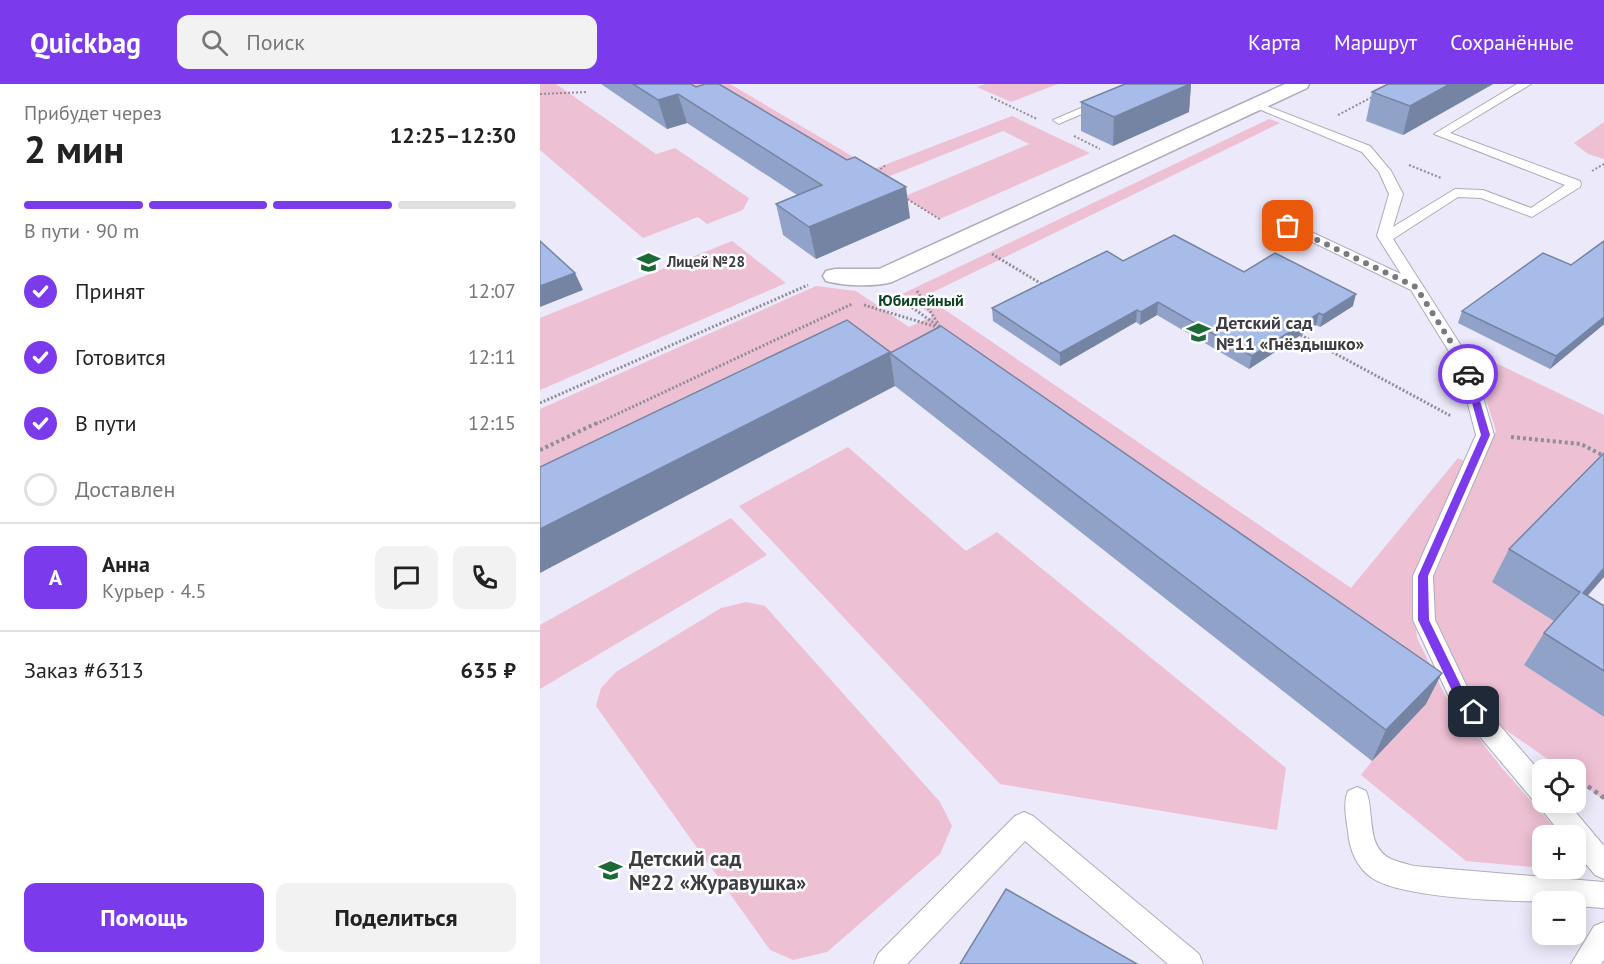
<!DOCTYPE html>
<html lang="ru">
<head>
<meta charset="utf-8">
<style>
  :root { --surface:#fff; --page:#f2f2f2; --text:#222; --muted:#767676; --line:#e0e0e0; --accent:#7c3aed }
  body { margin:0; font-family:"PT Sans",sans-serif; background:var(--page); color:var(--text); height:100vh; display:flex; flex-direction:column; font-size:22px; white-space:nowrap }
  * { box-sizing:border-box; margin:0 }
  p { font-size:20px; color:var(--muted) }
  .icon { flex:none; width:33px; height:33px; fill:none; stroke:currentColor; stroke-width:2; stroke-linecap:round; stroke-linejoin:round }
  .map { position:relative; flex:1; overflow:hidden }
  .details { display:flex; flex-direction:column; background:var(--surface); width:540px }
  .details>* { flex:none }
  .fabs { position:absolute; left:992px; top:675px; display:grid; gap:12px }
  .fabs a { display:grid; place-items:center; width:54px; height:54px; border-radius:12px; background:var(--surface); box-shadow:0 3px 15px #0003; font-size:30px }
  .pin { position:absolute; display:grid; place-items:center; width:51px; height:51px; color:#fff; margin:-26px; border-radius:12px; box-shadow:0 3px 9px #0006 }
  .courier { position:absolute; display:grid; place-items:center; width:60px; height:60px; margin:-30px; border:4px solid #7c3aed; border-radius:50%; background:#fff; color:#222; box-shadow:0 2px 8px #0007 }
  .head em { font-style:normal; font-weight:700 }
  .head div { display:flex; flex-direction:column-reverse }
  .head { display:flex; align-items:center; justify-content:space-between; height:102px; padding:0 24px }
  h1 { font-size:39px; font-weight:700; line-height:45px }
  .bar { display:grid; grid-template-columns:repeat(4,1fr); gap:9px 6px; align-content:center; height:72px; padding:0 24px }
  .bar i { height:8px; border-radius:4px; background:var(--line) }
  .bar .on { background:var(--accent) }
  .bar p { grid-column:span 4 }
  .line { display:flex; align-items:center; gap:15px; padding:0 24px; border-top:2px solid var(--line) }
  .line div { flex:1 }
  .round { display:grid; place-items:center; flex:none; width:63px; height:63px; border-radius:12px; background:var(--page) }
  ol { padding:0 24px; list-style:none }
  li { display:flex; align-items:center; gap:18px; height:66px }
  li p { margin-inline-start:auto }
  li .icon { padding:6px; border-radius:50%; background:var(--accent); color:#fff; stroke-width:4 }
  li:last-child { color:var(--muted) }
  li i { width:33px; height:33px; border:3px solid var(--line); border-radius:50% }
  .cta { display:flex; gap:12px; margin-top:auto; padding:12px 24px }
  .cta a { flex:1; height:69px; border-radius:12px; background:var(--accent); color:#fff; font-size:24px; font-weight:700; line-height:69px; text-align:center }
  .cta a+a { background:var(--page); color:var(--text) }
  header { display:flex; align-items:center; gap:36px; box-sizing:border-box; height:84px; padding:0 30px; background:var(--accent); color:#fff }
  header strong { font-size:28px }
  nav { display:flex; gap:33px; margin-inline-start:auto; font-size:21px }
  .search { width:420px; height:54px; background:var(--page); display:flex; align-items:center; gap:15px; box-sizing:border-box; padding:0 21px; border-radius:12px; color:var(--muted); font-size:22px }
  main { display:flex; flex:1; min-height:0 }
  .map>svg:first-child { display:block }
  .green { fill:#eec0d3 }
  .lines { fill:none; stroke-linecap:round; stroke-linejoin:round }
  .service-casing { stroke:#aeabbb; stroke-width:2 }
  .minor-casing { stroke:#aeabbb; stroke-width:3 }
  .path-far3 { stroke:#908e99; stroke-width:2; stroke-dasharray:2 2; stroke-linecap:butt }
  .path-far2 { stroke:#908e99; stroke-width:3; stroke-dasharray:2 2; stroke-linecap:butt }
  .path-far1 { stroke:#908e99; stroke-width:4; stroke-dasharray:3 3; stroke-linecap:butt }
  .path { stroke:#908e99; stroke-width:4.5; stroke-dasharray:4 4; stroke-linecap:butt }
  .service { fill:#fff; fill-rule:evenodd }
  .minor { fill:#fff; fill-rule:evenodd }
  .wall { fill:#90a2c8 }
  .shaded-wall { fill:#7584a3 }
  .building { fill:#a7bce9; stroke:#7584a3; stroke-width:1.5 }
  .route { fill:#7c3aed }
  .done { stroke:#7a7982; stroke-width:6; stroke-dasharray:0 10.8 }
  .labels { text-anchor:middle; stroke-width:5; stroke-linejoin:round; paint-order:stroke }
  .far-poi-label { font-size:15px; font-weight:bold; fill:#3d3c42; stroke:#fff; text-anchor:start }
  .far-neighbourhood-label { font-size:16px; font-weight:bold; fill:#0e4321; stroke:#fff }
  .poi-label { font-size:18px; font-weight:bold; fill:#3d3c42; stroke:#fff; text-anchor:start }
  .near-poi-label { font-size:21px; font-weight:bold; fill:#3d3c42; stroke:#fff; text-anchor:start }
</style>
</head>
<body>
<header>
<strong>Quickbag</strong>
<div class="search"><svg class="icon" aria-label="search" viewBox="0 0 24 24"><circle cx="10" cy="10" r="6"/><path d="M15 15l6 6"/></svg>Поиск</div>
<nav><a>Карта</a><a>Маршрут</a><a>Сохранённые</a></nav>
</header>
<main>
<section class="details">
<div class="head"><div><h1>2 мин</h1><p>Прибудет через</p></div><em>12:25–12:30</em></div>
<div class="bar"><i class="on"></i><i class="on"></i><i class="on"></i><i></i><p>В пути · 90 m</p></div>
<ol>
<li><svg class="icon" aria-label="check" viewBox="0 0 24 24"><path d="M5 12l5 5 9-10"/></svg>Принят<p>12:07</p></li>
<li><svg class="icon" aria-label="check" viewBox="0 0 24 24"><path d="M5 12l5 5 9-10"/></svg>Готовится<p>12:11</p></li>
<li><svg class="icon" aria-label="check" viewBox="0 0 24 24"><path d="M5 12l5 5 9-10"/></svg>В пути<p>12:15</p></li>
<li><i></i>Доставлен</li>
</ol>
<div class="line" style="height:108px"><b class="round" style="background:var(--accent);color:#fff">А</b><div><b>Анна</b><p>Курьер · 4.5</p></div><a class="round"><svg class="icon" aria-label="chat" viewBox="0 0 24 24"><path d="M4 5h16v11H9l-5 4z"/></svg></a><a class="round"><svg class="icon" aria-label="phone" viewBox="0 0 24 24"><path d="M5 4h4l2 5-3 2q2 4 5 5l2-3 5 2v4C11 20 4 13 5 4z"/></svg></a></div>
<div class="line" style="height:78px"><div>Заказ #6313</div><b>635 ₽</b></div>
<div class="cta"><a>Помощь</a><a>Поделиться</a></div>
</section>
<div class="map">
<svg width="1064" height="880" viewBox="0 0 1064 880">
  <rect width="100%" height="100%" fill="#ece9fa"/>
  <g class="green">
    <path d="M0 0H16L116 70 135 64 209 114 203 126 167 140 158 133 103 154 0 66Z"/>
    <path d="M138 0H190L334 85 472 32 550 69 400 135 363 113 489 60 463 47 330 100Z"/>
    <path d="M445 0H518L471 18 437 3Z"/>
    <path d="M729 35 740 39 385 212 811 504 918 374 927 378 872 498 877 554 905 611 961 683 1021 751 1002 752V784L926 777 821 691 832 677 405 275 355 302 314 269 0 426V325L276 202 316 207 369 243 394 232 362 210Z"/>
    <path d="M1064 38V75L1048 70 1034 59Z"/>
    <path d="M192 157 246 199 0 306V234Z"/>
    <path d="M931 267 1064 331V385L1022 541 985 581 1064 633V716L1035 695V686L1022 685 940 628 892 536 893 495 956 347Z"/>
    <path d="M308 363 426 467 457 448 746 684 737 746 460 700 199 422Z"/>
    <path d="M191 434 227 471 0 605V541Z"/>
    <path d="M206 518 225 522 400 718 412 742 400 770 287 868 253 876 230 866 56 622 61 604 76 588 181 524Z"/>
  </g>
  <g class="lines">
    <defs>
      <g id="service">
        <path d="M597 0H613L523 38 519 40 513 36Z"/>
        <path d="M977 0H991L910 49 1040 97 1041 100 1040 103 992 133 941 114 918 113 853 155 934 282 954 351 893 492 895 536 928 605 1002 690V718H1027L1064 762V795L1055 791 1035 767V752H1023L1002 726 999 718 993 716 912 619 873 536V492L936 351 918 282 871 206 723 134 730 130 735 131 861 190 837 152 849 110 839 88 822 68 709 21 715 18 719 19 830 62 851 87 863 110 853 143 915 105 943 106 991 124 1025 101 894 50Z"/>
        <path d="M817 703 826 707C835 728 825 763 851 775 858 778 867 780 874 782L1064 798V824L1035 822V818C994 818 866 817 832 794 817 784 809 765 808 747 806 734 803 719 808 707Z"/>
        <path d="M484 728 493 732 659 870 663 880H628L485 757 367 880H334L338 870 475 732Z"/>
        <path d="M1064 838V876L1061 880H1031L1054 842Z"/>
      </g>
      <path id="minor" d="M745 0H769L767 4 352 198C333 203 305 202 286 197L283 192 286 187 295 185H339Z"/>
    </defs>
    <use href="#service" class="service-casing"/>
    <use href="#minor" class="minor-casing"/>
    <g class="path-far3">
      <path d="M0 10 47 8"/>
      <path d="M451 13 497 35"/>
      <path d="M798 31 834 12"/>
      <path d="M534 52 560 65"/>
      <path d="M869 81 901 94"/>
      <path d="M1052 87 1064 80"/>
      <path d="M334 90 346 81"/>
      <path d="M364 113 401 136"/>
    </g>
    <g class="path-far2">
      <path d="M452 170 505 202"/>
      <path d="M377 207 399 241"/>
      <path d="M359 214 402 245"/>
      <path d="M324 221 397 243"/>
      <path d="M757 249 911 332"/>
      <path d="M0 319 268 201"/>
      <path d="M56 340 312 220"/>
    </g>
    <g class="path-far1">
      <path d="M971 353 1041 360 1064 372"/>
      <path d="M0 366 59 338"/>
    </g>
    <path class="path" d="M1035 693 1064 714"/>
    <use href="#service" class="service"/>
    <use href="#minor" class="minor"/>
  </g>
  <g class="wall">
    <path d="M61 0H151L370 134 276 175 243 151 236 120 257 111 147 39 127 45Z"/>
    <path d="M585 0H651L649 28 573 62 541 47V18Z"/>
    <path d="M848 0H953L863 51 826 37 832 8Z"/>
    <path d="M1064 157V242L1063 241 1010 285 918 239 922 227 1031 181Z"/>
    <path d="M583 177 704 188 813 222 780 243 776 241 709 285 617 231 600 241 596 238 520 282 453 237 452 224Z"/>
    <path d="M350 269 886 620 832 677 355 302Z"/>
    <path d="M969 465 1064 522V633L984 581 1004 549 1014 537 952 498Z"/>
  </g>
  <g class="shaded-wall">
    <path d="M650 0H651L649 28 573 62 574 33Z"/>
    <path d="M910 0H953L863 51 870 22Z"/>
    <path d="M138 10 147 39 127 45 118 16Z"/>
    <path d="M366 103 370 134 276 175 269 143Z"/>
    <path d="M35 189 43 206 0 223V202Z"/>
    <path d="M816 210 813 222 780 243 783 231Z"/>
    <path d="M618 218 617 231 600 241 601 228Z"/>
    <path d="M597 226 596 238 520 282V269Z"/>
    <path d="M779 229 776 241 709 285 712 272Z"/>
    <path d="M1064 233V239L1063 241 1010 285 1016 272Z"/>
    <path d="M350 268 355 302 0 489V445Z"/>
    <path d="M1064 484V493L1022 541 1043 509Z"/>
    <path d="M902 589 886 620 832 677 846 646Z"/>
  </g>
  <g class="building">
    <path d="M93 0H151L156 3 165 0H179L307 76 315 73 366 103 269 143 236 120 282 101 138 10 118 16Z"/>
    <path d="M585 0H650L574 33 541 18Z"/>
    <path d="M848 0H910L870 22 832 8Z"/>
    <path d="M634 151 704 188 735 169 816 210 783 231 779 229 712 272 618 218 601 228 597 226 520 269 452 224 567 167 583 177Z"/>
    <path d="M0 157 35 189 0 202Z"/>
    <path d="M1064 157V233L1016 272 922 227 1003 169 1031 181Z"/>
    <path d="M307 236 350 268 0 445V383Z"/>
    <path d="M401 242 902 589 846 646 350 269Z"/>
    <path d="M1064 369V484L1043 509 1064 522V587L1004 549 1040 508 969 465Z"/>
    <path d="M466 805 597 880H420Z"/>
  </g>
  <path class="route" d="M928 287 932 290 950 351 888 492 889 536 924 608 940 628 934 633 930 631 916 615 878 536V492L941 351 924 290Z"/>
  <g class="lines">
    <path class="done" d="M748 142 876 203 926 282 928 290"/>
  </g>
  <defs>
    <symbol id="school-bare" viewBox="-9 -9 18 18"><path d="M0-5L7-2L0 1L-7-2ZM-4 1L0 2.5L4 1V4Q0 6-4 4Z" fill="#1c6937" stroke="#fff" stroke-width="2.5" paint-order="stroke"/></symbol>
  </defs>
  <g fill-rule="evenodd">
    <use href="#school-bare" x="92" y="162" width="33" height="33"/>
    <use href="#school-bare" x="642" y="232" width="33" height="33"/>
    <use href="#school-bare" x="54" y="770" width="33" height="33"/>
  </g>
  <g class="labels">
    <g class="far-poi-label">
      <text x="127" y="183">Лицей №28</text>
    </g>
    <g class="far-neighbourhood-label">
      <text x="381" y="222">Юбилейный</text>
    </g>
    <g class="poi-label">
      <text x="676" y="245">Детский сад<tspan x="676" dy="21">№11 «Гнёздышко»</tspan></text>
    </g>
    <g class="near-poi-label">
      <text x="89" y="782">Детский сад<tspan x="89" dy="24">№22 «Журавушка»</tspan></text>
    </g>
  </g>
</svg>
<div class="fabs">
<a><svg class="icon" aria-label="locate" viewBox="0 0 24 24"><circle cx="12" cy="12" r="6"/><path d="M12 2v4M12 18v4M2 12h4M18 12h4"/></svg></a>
<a>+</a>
<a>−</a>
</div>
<div class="pin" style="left:748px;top:142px;background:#ea580c"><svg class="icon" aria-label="bag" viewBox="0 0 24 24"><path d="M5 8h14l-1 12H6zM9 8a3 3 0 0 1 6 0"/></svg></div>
<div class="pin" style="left:934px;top:628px;background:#1f2937"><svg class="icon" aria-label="home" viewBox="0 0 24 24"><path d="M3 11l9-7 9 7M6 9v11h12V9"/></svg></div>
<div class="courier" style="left:928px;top:290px"><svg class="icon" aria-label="car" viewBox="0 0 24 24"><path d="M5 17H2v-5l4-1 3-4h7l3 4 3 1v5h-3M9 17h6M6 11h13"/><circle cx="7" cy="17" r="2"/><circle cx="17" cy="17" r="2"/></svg></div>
</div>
</main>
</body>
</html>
